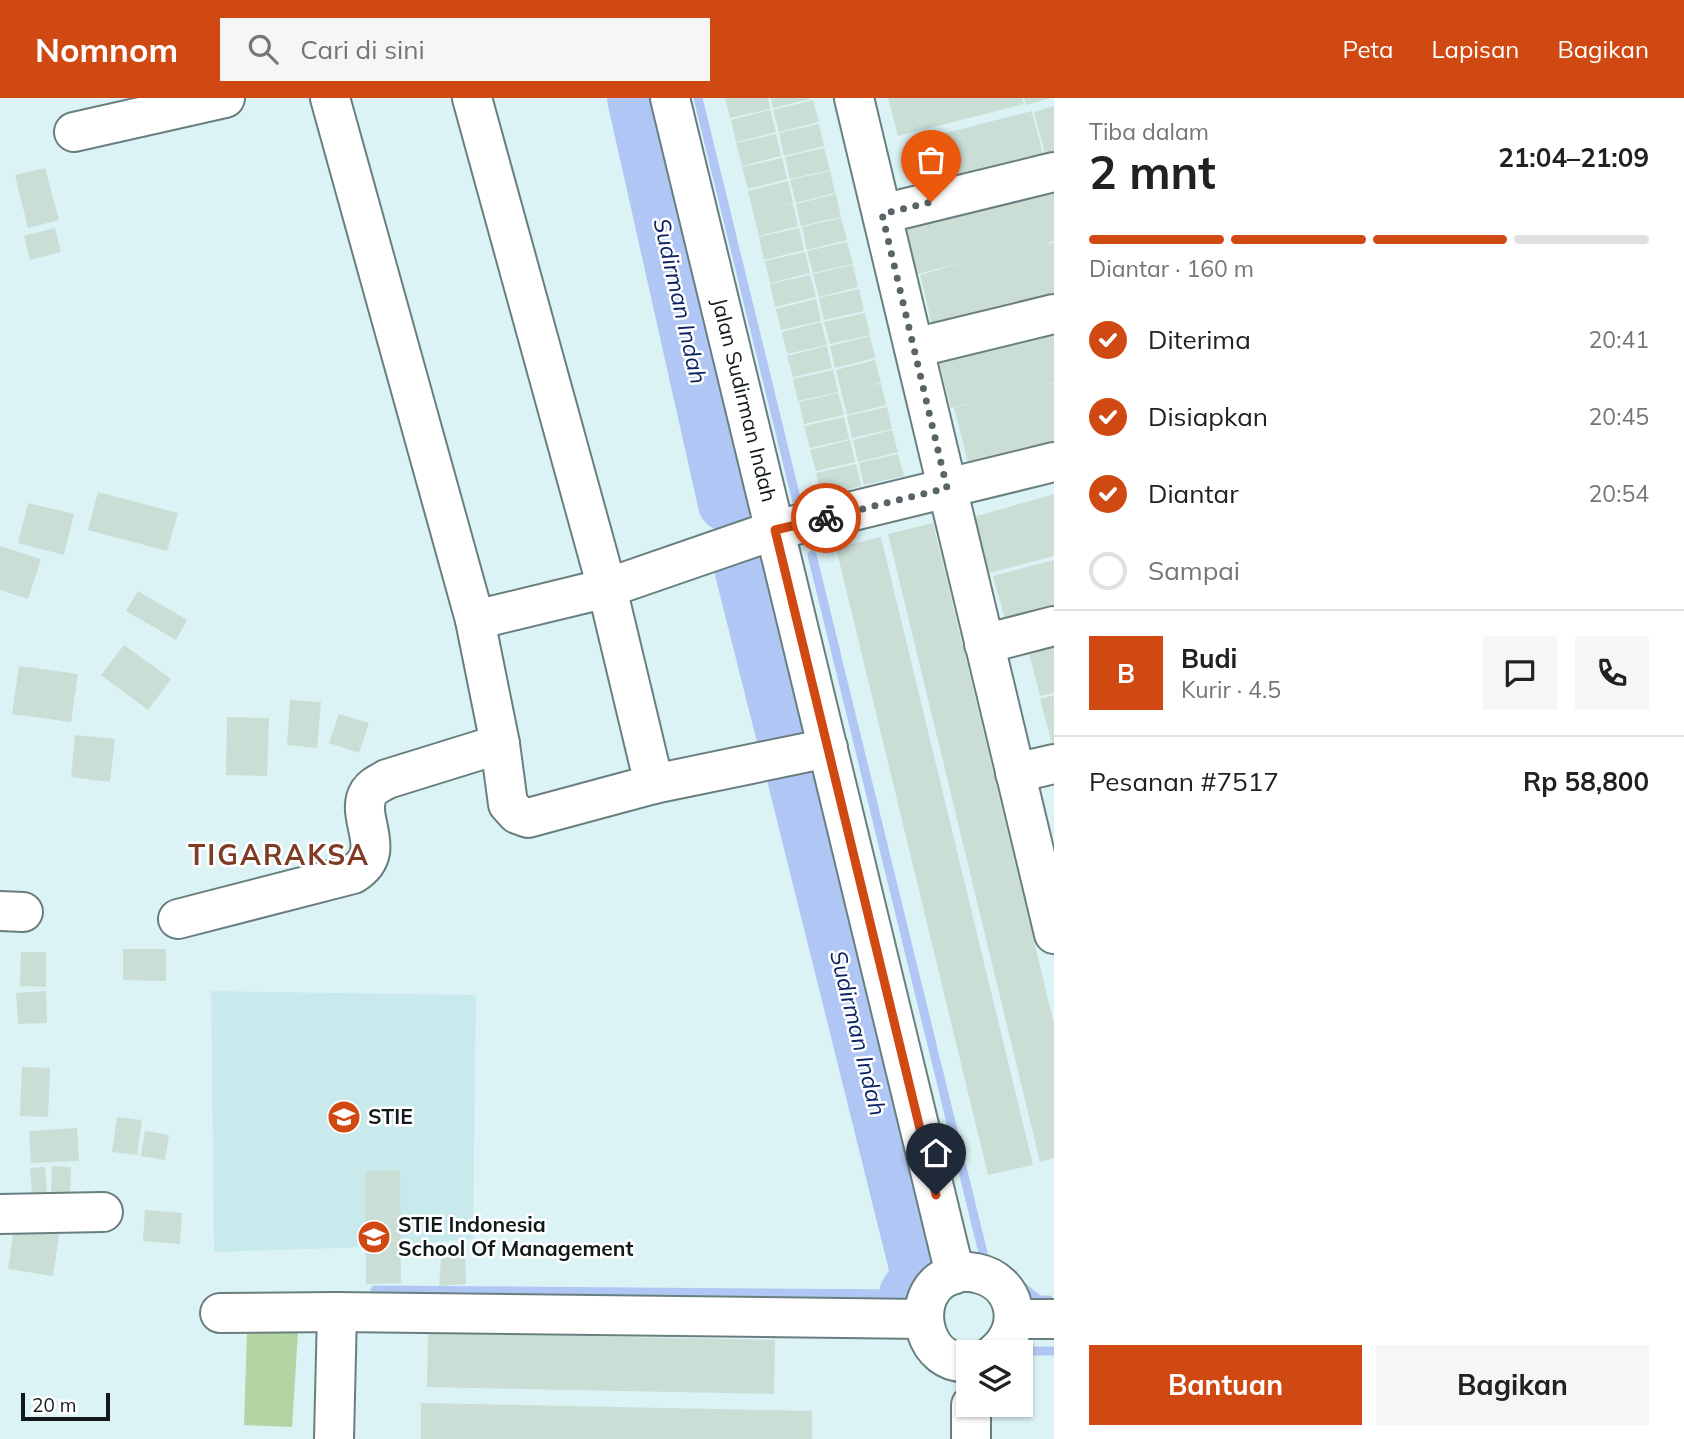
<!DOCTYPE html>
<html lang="id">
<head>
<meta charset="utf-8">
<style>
  :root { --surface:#fff; --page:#f6f6f6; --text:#202124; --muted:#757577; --line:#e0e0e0; --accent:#d04912 }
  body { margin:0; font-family:Mulish,sans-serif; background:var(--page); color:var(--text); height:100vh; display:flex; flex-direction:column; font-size:26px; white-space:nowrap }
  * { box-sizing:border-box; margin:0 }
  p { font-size:23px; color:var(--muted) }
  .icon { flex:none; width:38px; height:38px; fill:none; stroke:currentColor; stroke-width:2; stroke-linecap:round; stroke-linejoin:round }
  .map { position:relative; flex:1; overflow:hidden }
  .panel { display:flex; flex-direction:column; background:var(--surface); width:630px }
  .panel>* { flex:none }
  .controls { position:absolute; left:956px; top:1242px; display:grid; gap:14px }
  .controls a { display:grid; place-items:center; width:77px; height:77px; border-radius:0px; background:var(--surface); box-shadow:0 2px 5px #0004; font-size:35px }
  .scale { position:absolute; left:21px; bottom:18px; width:89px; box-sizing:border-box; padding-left:7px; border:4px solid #11191a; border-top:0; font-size:19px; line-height:24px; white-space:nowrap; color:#11191a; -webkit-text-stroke:5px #fff; paint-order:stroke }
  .pin { position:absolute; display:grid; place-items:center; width:60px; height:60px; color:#fff; margin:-72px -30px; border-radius:50% 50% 50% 0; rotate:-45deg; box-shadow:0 0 7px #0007 }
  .pin .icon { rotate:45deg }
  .courier { position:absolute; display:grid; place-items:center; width:70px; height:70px; margin:-35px; border:5px solid #d04912; border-radius:50%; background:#fff; color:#222; box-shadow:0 2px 9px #0007 }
  .headline em { font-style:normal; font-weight:700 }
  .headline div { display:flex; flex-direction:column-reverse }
  .headline { display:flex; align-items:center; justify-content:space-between; height:119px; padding:0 35px }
  h1 { font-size:46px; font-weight:700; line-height:52px }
  .bar { display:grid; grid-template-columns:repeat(4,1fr); gap:10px 7px; align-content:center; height:84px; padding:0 35px }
  .bar i { height:9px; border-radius:5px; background:var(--line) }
  .bar .current { background:var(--accent) }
  .bar p { grid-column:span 4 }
  .line { display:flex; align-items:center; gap:18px; padding:0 35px; border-top:2px solid var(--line) }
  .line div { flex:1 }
  .round { display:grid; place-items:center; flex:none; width:74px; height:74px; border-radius:0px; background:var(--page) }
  ol { padding:0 35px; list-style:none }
  li { display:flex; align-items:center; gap:21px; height:77px }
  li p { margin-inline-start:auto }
  li .icon { padding:7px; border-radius:50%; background:var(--accent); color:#fff; stroke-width:4 }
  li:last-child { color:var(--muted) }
  li i { width:38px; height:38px; border:4px solid var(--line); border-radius:50% }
  .cta { display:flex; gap:14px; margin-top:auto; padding:14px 35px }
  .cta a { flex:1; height:80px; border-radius:0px; background:var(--accent); color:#fff; font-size:28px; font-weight:700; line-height:80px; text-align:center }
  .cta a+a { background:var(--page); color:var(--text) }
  header { display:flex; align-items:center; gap:42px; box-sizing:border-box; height:98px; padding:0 35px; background:var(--accent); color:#fff }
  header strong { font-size:33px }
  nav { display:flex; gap:38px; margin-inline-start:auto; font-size:24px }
  .search { width:490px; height:63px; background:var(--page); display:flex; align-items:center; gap:18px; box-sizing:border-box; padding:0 24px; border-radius:0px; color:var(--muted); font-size:26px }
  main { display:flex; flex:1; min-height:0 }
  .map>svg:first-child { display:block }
  .built { fill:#c9eaec }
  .green { fill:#b4d4a4 }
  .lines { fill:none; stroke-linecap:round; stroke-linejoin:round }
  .stream { stroke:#b0c7f6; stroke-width:9 }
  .river { stroke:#b0c7f6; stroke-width:54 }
  .building { fill:#caded6 }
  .minor-casing { stroke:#697e7f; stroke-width:42 }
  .minor { stroke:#fff; stroke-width:38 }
  .done { stroke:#586567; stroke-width:7; stroke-dasharray:0 12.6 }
  .route { stroke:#d04912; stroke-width:9 }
  .labels { text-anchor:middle; stroke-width:5; stroke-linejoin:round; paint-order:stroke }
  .street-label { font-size:21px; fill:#11191a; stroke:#fff }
  .poi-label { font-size:21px; font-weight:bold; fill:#11191a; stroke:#fff; text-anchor:start }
  .water-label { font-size:23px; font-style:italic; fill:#0b2263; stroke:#fff }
  .district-label { font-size:28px; font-weight:bold; letter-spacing:2px; fill:#7f3c25; stroke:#fff }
</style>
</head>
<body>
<header>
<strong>Nomnom</strong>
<div class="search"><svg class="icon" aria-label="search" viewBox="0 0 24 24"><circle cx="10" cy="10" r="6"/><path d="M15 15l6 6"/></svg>Cari di sini</div>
<nav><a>Peta</a><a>Lapisan</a><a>Bagikan</a></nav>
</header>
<main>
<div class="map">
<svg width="1054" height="1341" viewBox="0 0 1054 1341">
  <rect width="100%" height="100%" fill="#dcf3f5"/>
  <path class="built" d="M211 893 476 897 473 1141 369 1149 214 1154Z"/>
  <path class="green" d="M247 1232 298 1234 292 1329 244 1327Z"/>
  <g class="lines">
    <g class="stream">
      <path d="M698 0 798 408"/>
      <path d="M812 457 984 1159 992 1164"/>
      <path d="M1019 1186 1039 1202H1049"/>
      <path d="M375 1192 906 1196"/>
      <path d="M1026 1253H1054"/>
    </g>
    <g class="river">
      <path d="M634 0 725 406"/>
      <path d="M742 474 783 637"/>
      <path d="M792 671 918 1177 906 1196"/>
    </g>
  </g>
  <g class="building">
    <path d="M725 0H768L770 11 730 20Z"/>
    <path d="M771 0H809L810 1 773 10Z"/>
    <path d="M888 0H1022L1024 6 898 38Z"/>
    <path d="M1024 0H1048V1L1026 7Z"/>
    <path d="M813 2 819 24 779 34 773 12Z"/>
    <path d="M1054 8V58L1046 60 1034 14Z"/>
    <path d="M770 12 776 34 736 44 731 22Z"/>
    <path d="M1032 13 1044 60 918 92 906 45Z"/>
    <path d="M819 26 824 48 784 58 779 35Z"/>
    <path d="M776 36 781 58 742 68 736 45Z"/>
    <path d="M824 50 830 72 790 81 785 59Z"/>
    <path d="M782 60 787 81 748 91 742 69Z"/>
    <path d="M45 70 59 122 28 130 15 77Z"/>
    <path d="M830 73 835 95 796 105 790 82Z"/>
    <path d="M788 83 793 105 776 109 793 106 798 128 759 138 748 93Z"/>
    <path d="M1054 83V143L1044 146 1054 145V206L934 235 920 177 965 164 917 176 902 119Z"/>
    <path d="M836 96 841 119 801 128 796 106Z"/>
    <path d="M841 120 847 142 807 152 802 129Z"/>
    <path d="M55 130 61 154 30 162 24 138Z"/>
    <path d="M799 130 804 152 764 162 759 139Z"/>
    <path d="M847 144 853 166 813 175 807 153Z"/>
    <path d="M805 154 810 175 770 185 765 163Z"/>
    <path d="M853 167 858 189 819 199 813 176Z"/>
    <path d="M810 177 816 199 775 209 770 186Z"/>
    <path d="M859 191 864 213 824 222 819 200Z"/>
    <path d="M816 201 821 223 781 232 776 211Z"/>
    <path d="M865 215 870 237 830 246 824 224Z"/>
    <path d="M1054 223V285L1049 286H1054V348L969 368 954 310 981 302 951 310 936 252Z"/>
    <path d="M821 224 827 247 787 256 782 234Z"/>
    <path d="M870 238 875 260 835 270 830 248Z"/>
    <path d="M827 248 832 270 793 279 787 258Z"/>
    <path d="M875 262 881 284 864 289 881 285 886 307 847 317 836 272Z"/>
    <path d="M833 272 838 294 798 303 793 281Z"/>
    <path d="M838 295 844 317 804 326 799 304Z"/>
    <path d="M887 309 892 331 852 340 847 318Z"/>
    <path d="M844 319 849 341 810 350 804 328Z"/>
    <path d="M892 332 898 354 858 364 853 342Z"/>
    <path d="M850 342 855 364 816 373 810 352Z"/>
    <path d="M898 356 904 378 864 387 859 365Z"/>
    <path d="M856 366 861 388 821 397 816 375Z"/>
    <path d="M98 394 178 415 167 453 88 432Z"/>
    <path d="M1054 396V458L989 475 974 419Z"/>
    <path d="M28 405 74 416 64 457 18 445Z"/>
    <path d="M933 425 1054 926V1060L1040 1064 888 436Z"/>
    <path d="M881 439 1033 1067 988 1077 836 450Z"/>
    <path d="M0 448 41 461 28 501 0 492Z"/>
    <path d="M1054 462V523L1009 536 993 478Z"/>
    <path d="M138 493 187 522 176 542 126 513Z"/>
    <path d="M1054 545V595L1040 598 1028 551Z"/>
    <path d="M124 547 171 581 148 612 101 577Z"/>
    <path d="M19 568 78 576 71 624 12 616Z"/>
    <path d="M1054 597V649H1053L1040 601Z"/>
    <path d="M290 602 321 604 317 650 287 647Z"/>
    <path d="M339 616 369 625 359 655 329 645Z"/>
    <path d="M227 619 269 620 267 678 226 677Z"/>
    <path d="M75 637 115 641 110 684 71 679Z"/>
    <path d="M123 851H166V883L123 882Z"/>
    <path d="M21 854H46V889L20 888Z"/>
    <path d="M46 893 47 925 18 926 16 895Z"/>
    <path d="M22 969 50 970 48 1019 20 1018Z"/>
    <path d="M117 1019 142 1022 137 1057 112 1054Z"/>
    <path d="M77 1030 79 1063 31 1065 29 1033Z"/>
    <path d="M145 1033 169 1037 165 1062 141 1058Z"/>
    <path d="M52 1068 71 1069 70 1095 51 1094Z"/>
    <path d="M45 1069 47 1094 32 1095 30 1070Z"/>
    <path d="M400 1072 401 1185 366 1186 365 1073Z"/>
    <path d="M145 1112 182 1115 180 1146 143 1143Z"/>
    <path d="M15 1123 60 1130 53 1178 8 1171Z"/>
    <path d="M465 1158 466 1186 439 1188 441 1160Z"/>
    <path d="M428 1235 775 1242 774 1296 427 1289Z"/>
    <path d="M421 1305 812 1313V1341H421Z"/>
  </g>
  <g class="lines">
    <defs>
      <g id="minor">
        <path d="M330 0 475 522 500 646 508 706 517 716 528 720 654 686 828 650"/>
        <path d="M472 0 607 490 654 686"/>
        <path d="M670 0 955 1176"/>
        <path d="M854 0 1054 836"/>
        <path d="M74 34 225 0"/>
        <path d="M882 116 1054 74"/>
        <path d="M914 250 1054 216"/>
        <path d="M475 522 607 490 775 432 1054 364"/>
        <path d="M984 546 1054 528"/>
        <path d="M1015 675 1054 666"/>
        <path d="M0 813 23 814"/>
        <path d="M178 821 353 776C391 753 353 719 369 694 373 688 380 685 387 681L500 646"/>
        <path d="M0 1116 103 1114"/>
        <path d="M220 1215 337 1214 924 1221"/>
        <path d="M1015 1221H1054"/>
        <path d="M968 1264C926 1268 909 1207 940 1183 945 1179 954 1176 960 1174 966 1173 970 1174 976 1175 1016 1183 1027 1229 995 1255"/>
        <path d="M334 1341 337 1214"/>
        <path d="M971 1341V1307"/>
      </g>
    </defs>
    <use href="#minor" class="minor-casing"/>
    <use href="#minor" class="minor"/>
  </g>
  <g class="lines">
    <path class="done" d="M826 420 947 390 882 116 931 104"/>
    <path class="route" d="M826 420 775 432 936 1097"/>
  </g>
  <defs>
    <symbol id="university-disc" viewBox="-11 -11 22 22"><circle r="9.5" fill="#d04912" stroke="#fff"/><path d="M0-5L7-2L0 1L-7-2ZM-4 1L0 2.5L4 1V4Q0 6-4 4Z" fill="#fff"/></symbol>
  </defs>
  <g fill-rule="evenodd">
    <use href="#university-disc" x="325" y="1000" width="38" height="38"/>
    <use href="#university-disc" x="355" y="1120" width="38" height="38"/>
  </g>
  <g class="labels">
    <g class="street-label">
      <text transform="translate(744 302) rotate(76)" y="7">Jalan Sudirman Indah</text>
    </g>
    <g class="poi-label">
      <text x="368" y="1026">STIE</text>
      <text x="398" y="1134">STIE Indonesia<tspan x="398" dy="24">School Of Management</tspan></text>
    </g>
    <g class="water-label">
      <text transform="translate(680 203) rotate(77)" y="8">Sudirman Indah</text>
      <text transform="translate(858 935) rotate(76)" y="8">Sudirman Indah</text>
    </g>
    <g class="district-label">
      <text x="279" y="767">TIGARAKSA</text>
    </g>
  </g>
</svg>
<div class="controls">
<a><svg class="icon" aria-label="layers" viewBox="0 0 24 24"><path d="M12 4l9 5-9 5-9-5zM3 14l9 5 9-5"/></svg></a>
</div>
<div class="scale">20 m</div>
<div class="pin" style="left:931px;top:104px;background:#ea580c"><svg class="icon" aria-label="bag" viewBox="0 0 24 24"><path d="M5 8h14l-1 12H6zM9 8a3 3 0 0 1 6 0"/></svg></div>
<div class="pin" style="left:936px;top:1097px;background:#1f2937"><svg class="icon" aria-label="home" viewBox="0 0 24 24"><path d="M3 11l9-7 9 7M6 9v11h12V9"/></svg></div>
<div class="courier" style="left:826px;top:420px"><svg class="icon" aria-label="bike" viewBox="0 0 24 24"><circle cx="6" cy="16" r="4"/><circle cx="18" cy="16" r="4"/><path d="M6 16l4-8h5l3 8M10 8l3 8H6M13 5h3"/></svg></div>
</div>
<section class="panel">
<div class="headline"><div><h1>2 mnt</h1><p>Tiba dalam</p></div><em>21:04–21:09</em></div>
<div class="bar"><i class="current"></i><i class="current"></i><i class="current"></i><i></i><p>Diantar · 160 m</p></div>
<ol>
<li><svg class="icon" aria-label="check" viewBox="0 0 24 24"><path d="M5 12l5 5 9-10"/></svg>Diterima<p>20:41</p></li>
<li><svg class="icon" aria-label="check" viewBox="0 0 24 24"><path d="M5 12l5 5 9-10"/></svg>Disiapkan<p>20:45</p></li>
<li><svg class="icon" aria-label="check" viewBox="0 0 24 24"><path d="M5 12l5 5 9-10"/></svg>Diantar<p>20:54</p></li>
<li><i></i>Sampai</li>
</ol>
<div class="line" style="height:126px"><b class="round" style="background:var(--accent);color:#fff">B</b><div><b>Budi</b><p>Kurir · 4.5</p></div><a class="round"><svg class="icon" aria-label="chat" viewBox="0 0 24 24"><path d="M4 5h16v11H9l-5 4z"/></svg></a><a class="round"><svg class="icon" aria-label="phone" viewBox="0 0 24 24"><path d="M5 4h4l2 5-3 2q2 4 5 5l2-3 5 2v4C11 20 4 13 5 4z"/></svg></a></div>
<div class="line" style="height:91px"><div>Pesanan #7517</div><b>Rp 58,800</b></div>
<div class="cta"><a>Bantuan</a><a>Bagikan</a></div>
</section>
</main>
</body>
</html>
